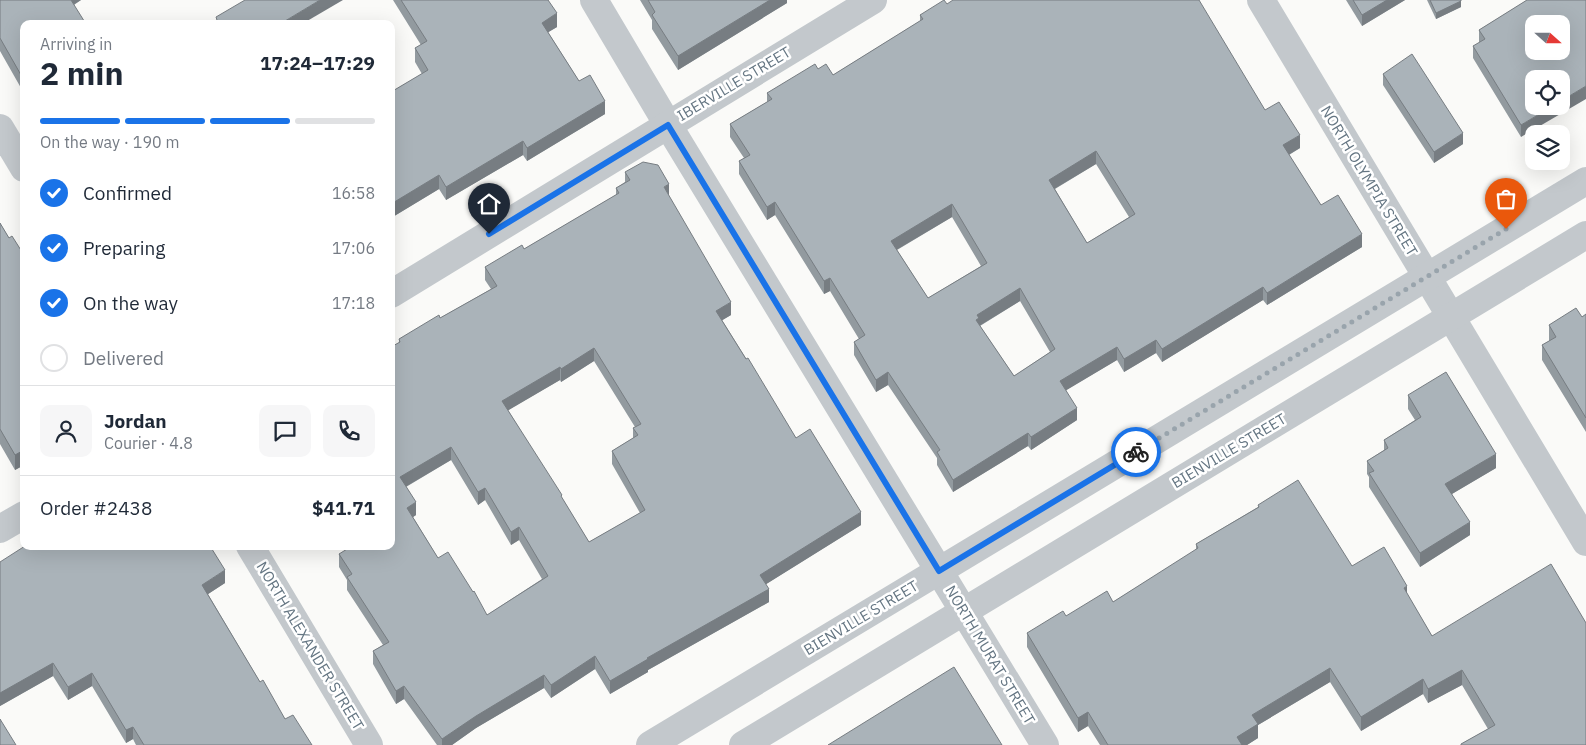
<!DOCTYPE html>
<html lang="en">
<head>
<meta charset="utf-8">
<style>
  :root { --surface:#fff; --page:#f6f6f7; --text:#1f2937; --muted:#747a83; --line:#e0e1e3; --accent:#1a73e8 }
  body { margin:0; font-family:"IBM Plex Sans",sans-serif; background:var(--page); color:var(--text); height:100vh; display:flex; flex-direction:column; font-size:19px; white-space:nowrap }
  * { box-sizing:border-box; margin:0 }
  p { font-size:16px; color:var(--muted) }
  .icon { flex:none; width:28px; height:28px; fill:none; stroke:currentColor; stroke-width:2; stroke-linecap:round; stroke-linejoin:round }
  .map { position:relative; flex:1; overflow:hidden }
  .drawer { position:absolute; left:20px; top:20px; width:375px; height:530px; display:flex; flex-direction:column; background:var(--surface); border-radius:10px; box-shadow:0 5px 20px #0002 }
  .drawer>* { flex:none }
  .needle { width:32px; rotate:111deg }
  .fabs { position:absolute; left:1525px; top:15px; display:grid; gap:10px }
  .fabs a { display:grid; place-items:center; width:45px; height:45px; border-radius:10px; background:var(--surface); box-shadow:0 5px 20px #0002; font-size:25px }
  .pin { position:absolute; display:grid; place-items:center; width:42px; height:42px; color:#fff; margin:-51px -21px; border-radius:50% 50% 50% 0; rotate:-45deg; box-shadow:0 0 5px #0007 }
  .pin .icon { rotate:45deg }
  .courier { position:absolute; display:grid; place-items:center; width:50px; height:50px; margin:-25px; border:4px solid #1a73e8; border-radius:50%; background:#fff; color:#222; box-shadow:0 1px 6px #0007 }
  .head em { font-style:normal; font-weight:700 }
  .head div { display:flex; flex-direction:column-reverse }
  .head { display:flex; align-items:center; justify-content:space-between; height:85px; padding:0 20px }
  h1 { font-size:32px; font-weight:700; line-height:38px }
  .bar { display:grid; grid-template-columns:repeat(4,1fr); gap:8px 5px; align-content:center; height:60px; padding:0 20px }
  .bar i { height:6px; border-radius:4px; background:var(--line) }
  .bar .active { background:var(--accent) }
  .bar p { grid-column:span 4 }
  .line { display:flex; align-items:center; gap:12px; padding:0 20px; border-top:1px solid var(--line) }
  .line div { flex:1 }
  .round { display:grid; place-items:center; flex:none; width:52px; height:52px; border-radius:10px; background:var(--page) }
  ol { padding:0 20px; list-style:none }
  li { display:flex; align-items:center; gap:15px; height:55px }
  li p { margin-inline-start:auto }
  li .icon { padding:5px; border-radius:50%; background:var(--accent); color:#fff; stroke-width:4 }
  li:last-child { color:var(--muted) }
  li i { width:28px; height:28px; border:2px solid var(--line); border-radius:50% }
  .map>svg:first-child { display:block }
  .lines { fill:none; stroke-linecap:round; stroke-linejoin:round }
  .minor { stroke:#c3c8cc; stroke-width:28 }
  .tertiary { stroke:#c3c8cc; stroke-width:28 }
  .wall { fill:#929a9f; fill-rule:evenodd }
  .shaded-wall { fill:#777d82 }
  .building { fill:#aab3b9; stroke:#777d82; fill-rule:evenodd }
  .done { stroke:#99a4ac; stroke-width:5; stroke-dasharray:0 9 }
  .route { stroke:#1a73e8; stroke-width:6 }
  .labels { text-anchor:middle; stroke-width:5; stroke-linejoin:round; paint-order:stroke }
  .street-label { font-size:15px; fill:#657683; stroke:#fff }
</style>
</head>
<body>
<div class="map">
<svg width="1586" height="745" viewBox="0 0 1586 745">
  <rect width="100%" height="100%" fill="#fafaf8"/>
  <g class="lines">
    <g class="minor">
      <path d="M594 0 668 125 1045 745"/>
      <path d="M1261 0 1586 542"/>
      <path d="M0 128 24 168"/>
      <path d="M391 294 873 0"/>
      <path d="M0 529 24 515"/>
      <path d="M250 546 369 745"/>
    </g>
    <g class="tertiary">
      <path d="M650 745 1586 181"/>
      <path d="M743 745 1586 235"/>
    </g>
  </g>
  <g class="wall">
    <path d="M0 0H81L74 5 24 24 21 88 0 51Z"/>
    <path d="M393 0H548L557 27 548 32 579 81 605 114 527 161 523 155 446 200 439 189 391 218V92L422 74 415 62V48L421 45Z"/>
    <path d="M640 0H787V3L678 70 652 29V20Z"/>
    <path d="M1346 0H1405L1362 26Z"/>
    <path d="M1427 0H1461V7L1436 19Z"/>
    <path d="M1527 0 1521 137 1473 58V46L1479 43V30Z"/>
    <path d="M947 4 1265 110 1300 148 1289 155 1321 205 1362 247 1267 305 1263 300 1162 362 1156 353 1124 372 1117 360 1066 390 1077 420 1031 450 1028 446 953 492 937 465V458L888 385 876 392 854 355V342L859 339 830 291 824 294 775 215 767 220 739 174V161L744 158 730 137V124L767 102V93L818 69 833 75 920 21V15ZM1096 164 1129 217 1087 243 1055 189ZM952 217 981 266 928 298 897 250ZM1020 301 1050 352 1014 376 980 326Z"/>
    <path d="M1383 74 1463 144 1434 163 1383 85Z"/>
    <path d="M625 172 669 196 731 315 722 320 796 438 861 525 766 584 769 602 648 670V672L610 694 595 669 551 698 544 688 476 728 452 745H437L404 699 396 704 373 664V651L383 645 347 590V580L339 567V554L391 546 399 339 440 318 491 289 485 280V267L524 249 616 195V188L625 182ZM594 361 635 427 633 428V438L612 451V464L640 513 589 542 508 410 560 380 561 382ZM451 460 478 505 485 500 511 545 519 540 542 579 487 615 438 558 413 517 416 515 406 487Z"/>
    <path d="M0 223 9 238 24 255V465L15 470 0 444Z"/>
    <path d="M1586 314V432L1542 360V345L1549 341V325L1582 317Z"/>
    <path d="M1408 395 1496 468 1452 494 1470 535 1420 567 1369 487V477L1367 474V461L1384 450V440L1415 420 1408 409Z"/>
    <path d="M1258 505 1352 566 1407 594 1432 636 1586 745H1461V744L1488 729 1462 685 1428 703 1423 694 1361 731 1330 682 1258 725V738L1247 745H1100L1088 726 1078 732 1027 647V633L1113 602 1196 550V544L1258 507Z"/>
    <path d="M0 562 225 583 208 594 260 682 285 719 312 745H136L133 739 126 743 92 686 68 700 53 676 0 706Z"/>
  </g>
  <g class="shaded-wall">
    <path d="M68 0H81L68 8Z"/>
    <path d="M320 0H343L302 24H280Z"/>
    <path d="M770 0H787V3L678 70V56Z"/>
    <path d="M1387 0H1405L1362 26V15Z"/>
    <path d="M1461 1V7L1436 19V13Z"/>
    <path d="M557 13V27L542 36V23Z"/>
    <path d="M24 73V86L21 88V75Z"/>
    <path d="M1586 86V99L1521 137V125L1553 106H1561V101Z"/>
    <path d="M605 101V114L527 161V148Z"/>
    <path d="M1463 133V144L1434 163V152Z"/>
    <path d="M1300 135V148L1283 158V145Z"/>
    <path d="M523 141V155L446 200V187Z"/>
    <path d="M1096 151V164L1049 192V180Z"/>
    <path d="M439 175V189L391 218V204Z"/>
    <path d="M669 184V196L664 187Z"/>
    <path d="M775 202V215L767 220V207Z"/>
    <path d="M952 204V217L891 253V241Z"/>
    <path d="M1362 234V247L1267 305V293Z"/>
    <path d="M830 278V291L824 294V281Z"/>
    <path d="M1263 287V300L1162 362V349Z"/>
    <path d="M1020 288V301L979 326 976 320 977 315Z"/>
    <path d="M731 302V315L716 324V311Z"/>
    <path d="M1156 340V353L1124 372V359Z"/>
    <path d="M1117 347V360L1060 394V381Z"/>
    <path d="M594 348V361L561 382V369Z"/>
    <path d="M560 367V380L502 414V401Z"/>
    <path d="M888 372V385L876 392V380Z"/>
    <path d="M1077 408V420L1031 450V437Z"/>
    <path d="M1028 433V446L953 492V480Z"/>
    <path d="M451 447V460L400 490V477Z"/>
    <path d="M24 450V465L15 470V455Z"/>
    <path d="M1496 454V468L1445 498V484Z"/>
    <path d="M485 488V500L478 505V492Z"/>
    <path d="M416 502V515L407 521V508Z"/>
    <path d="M861 512V525L760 588V575Z"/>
    <path d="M1470 522V535L1420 567V553Z"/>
    <path d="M519 527V540L511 545V532Z"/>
    <path d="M225 570V583L202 598V585Z"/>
    <path d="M1407 586V600L1404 588Z"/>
    <path d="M769 589V602L648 670V672L610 694V681L647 658Z"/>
    <path d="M595 656V669L551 698V685Z"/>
    <path d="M53 663V676L0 706V693Z"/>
    <path d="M1330 668V682L1258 725V738L1247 745H1237V737L1252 715Z"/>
    <path d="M1462 670V685L1428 703V689Z"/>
    <path d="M92 673V686L68 700V687Z"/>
    <path d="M544 675V688L476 728 452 745H442V739L476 716Z"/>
    <path d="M1423 679V694L1361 731V717Z"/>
    <path d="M404 686V699L396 704V691Z"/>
    <path d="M1088 712V726L1078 732V718Z"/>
    <path d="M133 727V739L126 743V730Z"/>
  </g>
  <g class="building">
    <path d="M0 0H71L86 24H24V73L21 75 0 38Z"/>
    <path d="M245 0H320L280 24H210L217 20 216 17Z"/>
    <path d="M401 0H548L557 13 542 23 579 81 590 75 605 101 527 148 523 141 446 187 439 175 391 204V92L428 70 415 48 427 41Z"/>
    <path d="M648 0H770L678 56 652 15 655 12Z"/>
    <path d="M944 0 947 4 953 0H1199L1265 110 1279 102 1300 135 1283 145 1321 205 1338 195 1362 234 1267 293 1263 287 1162 349 1156 340 1124 359 1117 347 1060 381 1077 408 1031 437 1028 433 953 480 937 452 940 450 888 372 876 380 854 342 865 335 830 278 824 281 775 202 767 207 739 161 750 155 730 124 772 99 767 93 815 64 818 69 826 64 833 75 923 19 920 15ZM1096 151 1135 214 1087 243 1049 180ZM952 204 987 263 928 298 891 241ZM1020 288 1055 349 1014 376 976 320 979 318 977 315Z"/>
    <path d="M1353 0H1387L1362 15Z"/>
    <path d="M1430 0H1461V1L1436 13Z"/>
    <path d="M1527 0H1586V86L1561 101V79H1534V106H1553L1521 125 1473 46 1485 39 1479 30ZM1534 24H1561V51H1534Z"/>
    <path d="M1412 54 1463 133 1434 152 1383 74Z"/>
    <path d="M643 162 658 165 669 184 664 187 731 302 716 311 746 359 748 358 796 438 810 429 861 512 760 575 769 589 647 658 648 659 610 681 595 656 551 685 544 675 476 716 442 739 404 686 396 691 373 651 389 642 347 577 352 574 339 554 352 546H391V347L400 342 399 339 439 315 440 318 497 286 485 267 522 245 524 249 619 193 616 188 630 180 625 172ZM594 348 641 424 633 428 638 435 612 451 645 510 589 542 561 496 562 495 502 401 560 367 561 369ZM451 447 478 492 485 488 511 532 519 527 548 576 487 615 474 591 473 592 448 552 438 558 407 508 416 502 400 477Z"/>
    <path d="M0 223 9 238 12 236 24 255V450L15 455 0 429Z"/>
    <path d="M1576 308 1582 317 1586 314V418L1542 345 1556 337 1549 325Z"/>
    <path d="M1446 372 1496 454 1445 484 1470 522 1420 553 1369 473 1374 471 1367 461 1388 448 1384 440 1421 417 1408 395Z"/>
    <path d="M1298 480 1352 566 1384 547 1407 586 1404 588 1432 636 1551 564 1586 623V745H1461V744L1495 725 1462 670 1428 689 1423 679 1361 717 1330 668 1252 715 1258 724 1237 737 1242 745H1108L1088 712 1078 718 1027 633 1063 611 1066 616 1107 591 1113 602 1198 548 1196 544 1259 507 1258 505Z"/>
    <path d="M25 546H210L225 570 202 585 260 682 263 680 285 719 293 715 312 745H144L133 727 126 730 92 673 68 687 53 663 0 693V562Z"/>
    <path d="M954 667 1002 745H828Z"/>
    <path d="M0 719 16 745H0Z"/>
  </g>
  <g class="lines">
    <path class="done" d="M1136 452 1506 229"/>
    <path class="route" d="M489 234 668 125 939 571 1136 452"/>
  </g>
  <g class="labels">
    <g class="street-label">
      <text transform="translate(734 84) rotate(-31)" y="5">IBERVILLE STREET</text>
      <text transform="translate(1369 181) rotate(59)" y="5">NORTH OLYMPIA STREET</text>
      <text transform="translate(1229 451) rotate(-31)" y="5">BIENVILLE STREET</text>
      <text transform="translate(861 618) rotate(-31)" y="5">BIENVILLE STREET</text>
      <text transform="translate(310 646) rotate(59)" y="5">NORTH ALEXANDER STREET</text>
      <text transform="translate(990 655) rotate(59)" y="5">NORTH MURAT STREET</text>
    </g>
  </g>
</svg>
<div class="fabs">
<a><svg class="needle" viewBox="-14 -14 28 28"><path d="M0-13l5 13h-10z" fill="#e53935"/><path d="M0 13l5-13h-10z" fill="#747a83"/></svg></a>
<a><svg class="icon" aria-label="locate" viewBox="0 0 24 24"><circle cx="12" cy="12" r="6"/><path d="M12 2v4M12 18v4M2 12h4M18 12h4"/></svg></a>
<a><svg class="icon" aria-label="layers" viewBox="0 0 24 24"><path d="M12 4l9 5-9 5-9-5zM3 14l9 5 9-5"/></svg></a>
</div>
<div class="pin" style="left:1506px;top:229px;background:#ea580c"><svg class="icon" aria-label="bag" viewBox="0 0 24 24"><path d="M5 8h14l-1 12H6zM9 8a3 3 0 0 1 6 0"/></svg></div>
<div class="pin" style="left:489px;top:234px;background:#1f2937"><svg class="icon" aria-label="home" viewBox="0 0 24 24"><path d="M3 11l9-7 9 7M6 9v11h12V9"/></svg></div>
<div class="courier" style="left:1136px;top:452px"><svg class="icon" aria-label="bike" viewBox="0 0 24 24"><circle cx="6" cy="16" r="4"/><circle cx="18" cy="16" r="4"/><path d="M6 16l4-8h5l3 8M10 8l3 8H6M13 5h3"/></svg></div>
<section class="drawer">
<div class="head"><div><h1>2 min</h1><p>Arriving in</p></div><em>17:24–17:29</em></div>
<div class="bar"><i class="active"></i><i class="active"></i><i class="active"></i><i></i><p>On the way · 190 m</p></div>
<ol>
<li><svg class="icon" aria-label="check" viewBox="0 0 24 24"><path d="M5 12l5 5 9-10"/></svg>Confirmed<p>16:58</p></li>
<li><svg class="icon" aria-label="check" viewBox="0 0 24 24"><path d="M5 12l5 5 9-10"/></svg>Preparing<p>17:06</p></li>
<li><svg class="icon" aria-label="check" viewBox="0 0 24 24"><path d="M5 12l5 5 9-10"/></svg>On the way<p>17:18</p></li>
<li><i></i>Delivered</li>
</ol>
<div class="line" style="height:90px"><a class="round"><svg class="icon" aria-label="person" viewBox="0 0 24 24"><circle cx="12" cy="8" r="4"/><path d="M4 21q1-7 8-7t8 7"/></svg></a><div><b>Jordan</b><p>Courier · 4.8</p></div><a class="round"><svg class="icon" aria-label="chat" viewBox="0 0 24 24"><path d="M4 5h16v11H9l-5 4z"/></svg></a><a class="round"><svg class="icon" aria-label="phone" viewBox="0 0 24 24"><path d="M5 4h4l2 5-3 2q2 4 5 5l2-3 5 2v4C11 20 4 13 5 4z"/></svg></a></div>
<div class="line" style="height:65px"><div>Order #2438</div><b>$41.71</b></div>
</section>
</div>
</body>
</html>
